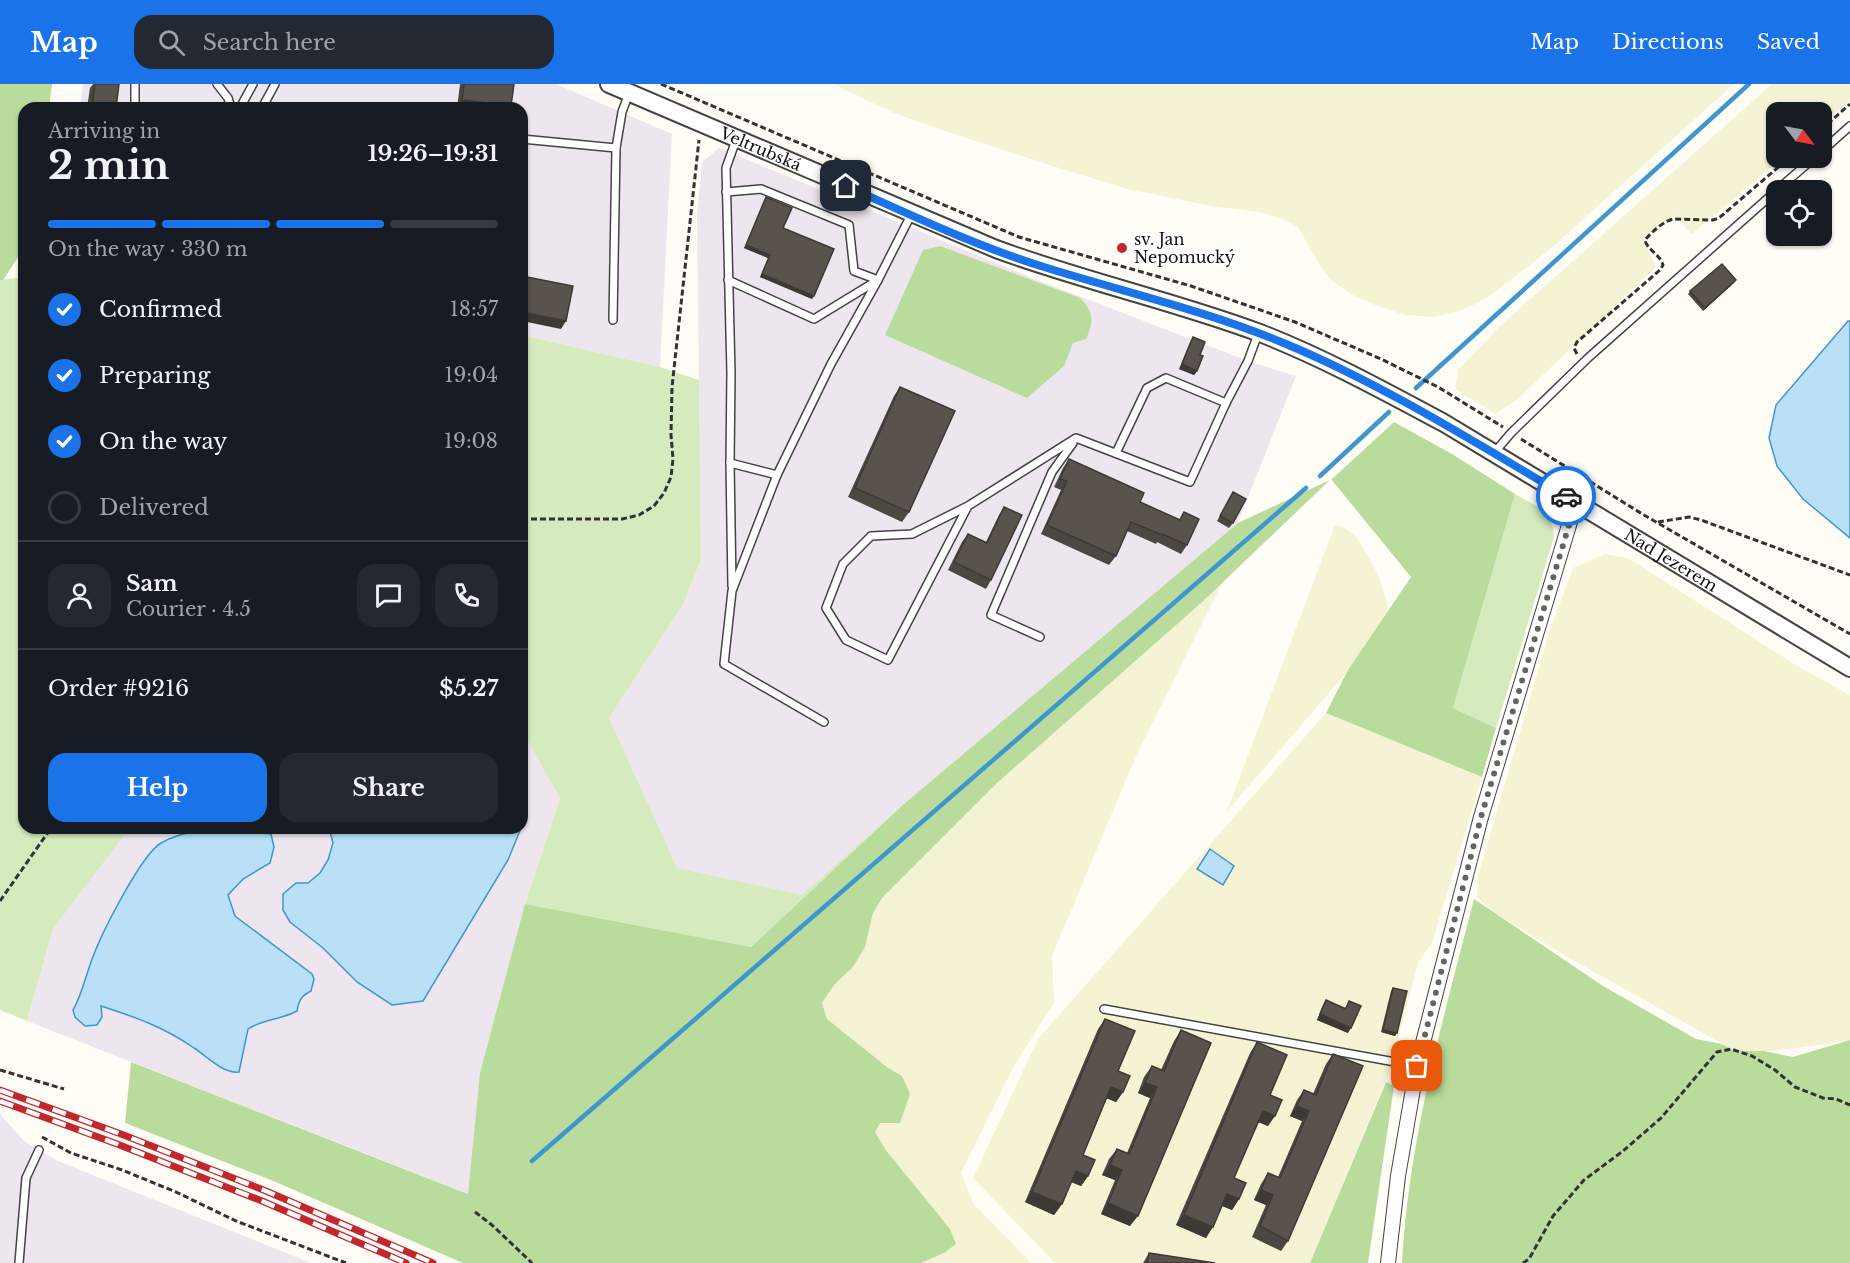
<!DOCTYPE html>
<html lang="en">
<head>
<meta charset="utf-8">
<style>
  :root { --surface:#171b24; --page:#242831; --text:#f1f3f6; --muted:#9ea1a6; --line:#363941; --accent:#1a73e8 }
  body { margin:0; font-family:"Libre Baskerville",serif; background:var(--page); color:var(--text); height:100vh; display:flex; flex-direction:column; font-size:22px; white-space:nowrap }
  * { box-sizing:border-box; margin:0 }
  p { font-size:20px; color:var(--muted) }
  .icon { flex:none; width:33px; height:33px; fill:none; stroke:currentColor; stroke-width:2; stroke-linecap:round; stroke-linejoin:round }
  .map { position:relative; flex:1; overflow:hidden }
  .sheet { position:absolute; left:18px; top:18px; width:510px; height:732px; display:flex; flex-direction:column; background:var(--surface); border-radius:18px; box-shadow:0 2px 4px #0004 }
  .sheet>* { flex:none }
  .needle { width:39px; rotate:122deg }
  .tools { position:absolute; left:1766px; top:18px; display:grid; gap:12px }
  .tools a { display:grid; place-items:center; width:66px; height:66px; border-radius:12px; background:var(--surface); box-shadow:0 2px 4px #0004; font-size:30px }
  .pin { position:absolute; display:grid; place-items:center; width:51px; height:51px; color:#fff; margin:-26px; border-radius:12px; box-shadow:0 3px 9px #0006 }
  .courier { position:absolute; display:grid; place-items:center; width:60px; height:60px; margin:-30px; border:4px solid #1a73e8; border-radius:50%; background:#fff; color:#222; box-shadow:0 2px 8px #0007 }
  .headline em { font-style:normal; font-weight:800 }
  .headline div { display:flex; flex-direction:column-reverse }
  .headline { display:flex; align-items:center; justify-content:space-between; height:102px; padding:0 30px }
  h1 { font-size:39px; font-weight:800; line-height:45px }
  .bar { display:grid; grid-template-columns:repeat(4,1fr); gap:9px 6px; align-content:center; height:72px; padding:0 30px }
  .bar i { height:8px; border-radius:4px; background:var(--line) }
  .bar .active { background:var(--accent) }
  .bar p { grid-column:span 4 }
  .line { display:flex; align-items:center; gap:15px; padding:0 30px; border-top:2px solid var(--line) }
  .line div { flex:1 }
  .round { display:grid; place-items:center; flex:none; width:63px; height:63px; border-radius:18px; background:var(--page) }
  ol { padding:0 30px; list-style:none }
  li { display:flex; align-items:center; gap:18px; height:66px }
  li p { margin-inline-start:auto }
  li .icon { padding:6px; border-radius:50%; background:var(--accent); color:#fff; stroke-width:4 }
  li:last-child { color:var(--muted) }
  li i { width:33px; height:33px; border:3px solid var(--line); border-radius:50% }
  .cta { display:flex; gap:12px; margin-top:auto; padding:12px 30px }
  .cta a { flex:1; height:69px; border-radius:18px; background:var(--accent); color:#fff; font-size:24px; font-weight:800; line-height:69px; text-align:center }
  .cta a+a { background:var(--page); color:var(--text) }
  header { display:flex; align-items:center; gap:36px; box-sizing:border-box; height:84px; padding:0 30px; background:var(--accent); color:#fff }
  header strong { font-size:28px }
  nav { display:flex; gap:33px; margin-inline-start:auto; font-size:21px }
  .search { width:420px; height:54px; background:var(--page); display:flex; align-items:center; gap:15px; box-sizing:border-box; padding:0 21px; border-radius:18px; color:var(--muted); font-size:22px }
  .map>svg:first-child { display:block }
  .industrial { fill:#eee6ef }
  .farmland { fill:#f6f3d4 }
  .green { fill:#d5ebbd }
  .forest { fill:#b9dc9c }
  .water { fill:#b9e0f7; stroke:#3f96cf; stroke-width:1.5 }
  .lines { fill:none; stroke-linecap:round; stroke-linejoin:round }
  .stream { stroke:#3f96cf; stroke-width:4.5 }
  .service-casing { stroke:#444; stroke-width:10 }
  .minor-casing { stroke:#444; stroke-width:16 }
  .tertiary-casing { stroke:#444; stroke-width:20 }
  .path { stroke:#333; stroke-width:3; stroke-dasharray:6 3; stroke-linecap:butt }
  .service { stroke:#fff; stroke-width:7 }
  .minor { stroke:#fff; stroke-width:14 }
  .tertiary { stroke:#fff; stroke-width:16 }
  .rail-casing { stroke:#c4262e; stroke-width:7 }
  .rail { stroke:#fff; stroke-width:4.5; stroke-dasharray:14; stroke-linecap:butt }
  .wall { fill:#4d4742 }
  .shaded-wall { fill:#3f3936 }
  .building { fill:#5a524d; stroke:#3f3936; stroke-width:1.5 }
  .done { stroke:#646461; stroke-width:6; stroke-dasharray:0 10.8 }
  .route { stroke:#1a73e8; stroke-width:8 }
  .poi-dot { fill:#c4262e; stroke:#fff; stroke-width:2 }
  .labels { text-anchor:middle; stroke-width:6; stroke-linejoin:round; paint-order:stroke }
  .street-label { font-size:16px; fill:#111; stroke:#fff }
  .poi-label { font-size:16px; fill:#111; stroke:#fff; text-anchor:start }
</style>
</head>
<body>
<header>
<strong>Map</strong>
<div class="search"><svg class="icon" aria-label="search" viewBox="0 0 24 24"><circle cx="10" cy="10" r="6"/><path d="M15 15l6 6"/></svg>Search here</div>
<nav><a>Map</a><a>Directions</a><a>Saved</a></nav>
</header>
<div class="map">
<svg width="1850" height="1179" viewBox="0 0 1850 1179">
  <rect width="100%" height="100%" fill="#fffdf5"/>
  <g class="industrial">
    <path d="M83 0H556L672 50 660 283 522 251V24H80Z"/>
    <path d="M719 64 1032 194 1248 277 1296 292 1238 439 905 719 801 813 676 784 609 634 684 519 701 475 697 132 702 78Z"/>
    <path d="M522 646 560 714 525 820 469 1110 27 937 53 845 130 744H522Z"/>
    <path d="M0 1030 24 1057 58 1077 311 1179H0Z"/>
  </g>
  <g class="farmland">
    <path d="M833 0H1734L1549 166 1487 214 1463 226 1434 233 1405 231 1375 221 1356 213 1332 197 1320 182 1298 143 1283 135 1259 128 1211 122 1128 105 1065 86 942 46 894 29Z"/>
    <path d="M1772 0H1850V17L1821 41V28H1776V74H1782L1692 150 1673 131 1643 155 1656 183 1519 314 1496 330 1455 305 1458 286 1500 242Z"/>
    <path d="M1335 441 1343 443 1357 453 1378 490 1387 519V542L1227 727Z"/>
    <path d="M1605 470 1628 474 1799 583 1850 611V956L1790 965 1750 969 1735 967 1571 875 1490 826 1477 813 1478 792 1550 546 1573 484Z"/>
    <path d="M1222 499 1136 672 1052 872 1054 919 1015 980 961 1089 973 1119 1031 1179H921L944 1169 950 1145 885 1065 875 1048 902 992 887 983 827 935 822 919 834 901 853 883 865 863 873 829 882 814 996 700Z"/>
    <path d="M1326 629 1482 693 1432 859 1418 879 1390 986 1310 1179H1055L973 1094 1038 955Z"/>
  </g>
  <g class="green">
    <path d="M24 193V744H130L53 845 27 937 0 926V196Z"/>
    <path d="M522 251 660 283 699 296 701 475 684 519 609 634 677 784 802 811 905 719 751 863 525 820 560 714 522 647Z"/>
    <path d="M1515 410C1536 422 1553 426 1554 453L1496 644 1453 624Z"/>
  </g>
  <g class="forest">
    <path d="M0 0H52L49 24H24V164L3 196H0Z"/>
    <path d="M940 162 1080 214C1094 227 1094 238 1086 255L1073 259 1064 282 1027 314 885 251 923 166Z"/>
    <path d="M1394 338 1452 370 1515 410 1453 624 1496 644 1482 693 1326 629 1348 586 1411 493 1331 395 1201 519 996 700 882 814 873 829 865 863 853 883 834 901 822 919 827 935 887 983 902 992 910 1010 900 1039H880L875 1048 885 1065 950 1145 956 1160 944 1169 921 1179H463L271 1096 125 1039 131 978 468 1110 480 989 525 820 751 863 905 719 1238 439 1332 395Z"/>
    <path d="M1474 815 1603 902 1696 955 1722 960 1735 967H1764L1793 973 1850 956V1179H1402C1409 1054 1443 935 1474 815Z"/>
    <path d="M1386 998 1394 1002 1368 1179H1310Z"/>
  </g>
  <g class="water">
    <path d="M1848 237H1850V454L1803 415 1777 382 1769 354 1776 321Z"/>
    <path d="M209 744H235L271 750 274 763 270 779 243 795 228 811 235 832 312 890 314 895 311 907C301 912 299 916 297 927 281 936 263 935 248 945L239 988C223 990 207 972 194 964 164 943 135 933 101 922L102 933 97 941 85 942 75 933 73 926C83 909 86 889 94 870 103 847 141 771 161 759 176 750 193 748 209 744Z"/>
    <path d="M329 744H521L508 776 423 917 392 921 357 898 323 864 290 838 283 826V810L296 799H308L320 789 328 776 333 759Z"/>
    <path d="M1210 765 1234 782 1223 801 1197 785Z"/>
  </g>
  <g class="lines">
    <g class="stream">
      <path d="M1416 304 1749 0"/>
      <path d="M1320 392 1389 328"/>
      <path d="M532 1077 1306 404"/>
    </g>
    <defs>
      <g id="service">
        <path d="M217 0 228 14 231 24"/>
        <path d="M135 24V0"/>
        <path d="M240 24 253 0"/>
        <path d="M262 24 275 0"/>
        <path d="M522 55 616 64"/>
        <path d="M736 56 726 84 731 289 730 379 777 391 831 280 878 196 911 131"/>
        <path d="M1821 68 1850 42"/>
        <path d="M1777 106 1814 74"/>
        <path d="M726 108 761 105 849 141 854 187 878 196 814 235 728 196"/>
        <path d="M613 236 616 64 622 28 629 9"/>
        <path d="M1116 369 1147 304 1166 294 1226 319"/>
        <path d="M1494 369 1511 349 1588 274 1776 107"/>
        <path d="M730 379 732 502"/>
        <path d="M777 391 732 507 724 580 824 638"/>
        <path d="M968 422 888 576 846 556 826 524 843 480 871 452 912 450 968 422 1076 354 1190 398 1226 319 1248 277 1258 250"/>
        <path d="M1040 553 991 531 1052 388 1073 359"/>
        <path d="M1104 925 1417 982"/>
        <path d="M19 1179 26 1094 39 1066"/>
      </g>
      <path id="minor" d="M1388 1179 1398 1092 1417 982 1481 733 1576 418"/>
      <g id="tertiary">
        <path id="s1" d="M609 0 996 165C1083 197 1174 217 1260 249 1324 274 1384 307 1444 339L1850 584"/>
      </g>
    </defs>
    <use href="#service" class="service-casing"/>
    <use href="#minor" class="minor-casing"/>
    <use href="#tertiary" class="tertiary-casing"/>
    <g class="path">
      <path d="M661 0 1019 153 1191 202 1295 238 1381 275 1438 303 1503 343"/>
      <path d="M1821 46 1850 20"/>
      <path d="M1577 270 1574 264 1577 258 1660 186 1663 181C1660 170 1647 166 1645 156 1652 148 1662 138 1673 135L1713 136 1719 134 1789 74"/>
      <path d="M1521 355 1644 431 1850 550"/>
      <path d="M522 435H622L639 431 654 422 664 409 671 393 673 375 671 351 672 303 699 56"/>
      <path d="M1658 438 1689 433 1701 436 1850 491"/>
      <path d="M0 817 51 744"/>
      <path d="M0 986 64 1005"/>
      <path d="M42 1053 71 1069 122 1086 176 1108 236 1137 346 1179"/>
      <path d="M475 1128 492 1141 532 1179"/>
      <path d="M1523 1179 1529 1175 1553 1132 1584 1096 1623 1067 1661 1034 1717 968 1731 965 1752 972 1775 986 1795 1003 1823 1014 1836 1015 1850 1021"/>
    </g>
    <use href="#service" class="service"/>
    <use href="#minor" class="minor"/>
    <use href="#tertiary" class="tertiary"/>
    <defs>
      <g id="rail">
        <path d="M0 1006 121 1050 266 1107 433 1179"/>
        <path d="M0 1017 117 1060 262 1117 406 1179"/>
      </g>
    </defs>
    <use href="#rail" class="rail-casing"/>
    <use href="#rail" class="rail"/>
  </g>
  <g class="wall">
    <path d="M93 0H119L116 24H87L90 4Z"/>
    <path d="M460 0H514L511 22 510 24H457Z"/>
    <path d="M766 113 783 144 812 215 760 193 768 174 744 164Z"/>
    <path d="M1736 196 1703 227 1688 210 1690 207Z"/>
    <path d="M1193 253 1197 287 1194 291 1179 285 1190 258Z"/>
    <path d="M900 303 909 428 902 438 848 413 894 312Z"/>
    <path d="M1069 375 1140 418 1179 436 1184 428 1187 461 1181 470 1157 458 1156 460 1127 447 1116 472 1109 481 1041 450 1061 406 1054 403 1063 384Z"/>
    <path d="M1233 408V439L1229 444 1217 437Z"/>
    <path d="M1004 423 991 496 986 505 948 486 962 458 968 450 986 458 999 431Z"/>
    <path d="M1393 904 1395 952 1381 948 1391 907Z"/>
    <path d="M1326 916 1345 924 1349 917 1348 949 1317 936 1323 921Z"/>
    <path d="M1105 935 1123 1008 1116 1018 1106 1014 1083 1071 1088 1092 1081 1102 1071 1098 1062 1120 1054 1131 1025 1118 1098 945Z"/>
    <path d="M1181 946 1130 1142 1101 1130 1115 1096 1102 1091 1109 1075 1117 1065 1127 1069 1150 1014 1138 1009 1144 993 1152 982 1161 986 1174 957Z"/>
    <path d="M1257 958 1270 1011 1268 1042 1258 1038 1234 1094 1239 1115 1232 1126 1222 1122 1206 1154 1176 1141 1250 969Z"/>
    <path d="M1333 970 1288 1157 1281 1167 1252 1153 1266 1121 1254 1116 1261 1100 1268 1089 1278 1093 1302 1037 1290 1032 1297 1016 1304 1006 1313 1010 1326 980Z"/>
    <path d="M1149 1169 1215 1179H1143Z"/>
  </g>
  <g class="shaded-wall">
    <path d="M462 16 511 22 510 24H457Z"/>
    <path d="M746 161 770 171 768 174 744 164Z"/>
    <path d="M762 190 814 212 812 215 760 193Z"/>
    <path d="M1736 196 1734 199 1703 227 1705 224Z"/>
    <path d="M522 228 566 237 561 245 522 237Z"/>
    <path d="M1182 280 1197 287 1194 291 1179 285Z"/>
    <path d="M1320 930 1351 944 1348 949 1317 936Z"/>
    <path d="M1383 946 1397 949 1395 952 1381 948Z"/>
    <path d="M1145 999 1157 1003 1150 1014 1138 1009Z"/>
    <path d="M1111 1003 1123 1008 1116 1018 1104 1013Z"/>
    <path d="M1297 1022 1309 1027 1302 1037 1290 1032Z"/>
    <path d="M1263 1027 1275 1032 1268 1042 1256 1037Z"/>
    <path d="M1110 1081 1122 1086 1115 1096 1102 1091Z"/>
    <path d="M1076 1087 1088 1092 1081 1102 1069 1097Z"/>
    <path d="M1261 1106 1273 1111 1266 1121 1254 1116Z"/>
    <path d="M1032 1108 1062 1120 1054 1131 1025 1118Z"/>
    <path d="M1227 1110 1239 1115 1232 1126 1220 1121Z"/>
    <path d="M1108 1119 1138 1132 1130 1142 1101 1130Z"/>
    <path d="M1184 1131 1213 1143 1206 1154 1176 1141Z"/>
  </g>
  <g class="building">
    <path d="M95 0H119L116 24H92Z"/>
    <path d="M464 0H514L511 22 462 16Z"/>
    <path d="M766 113 792 124 783 144 834 165 814 212 762 190 770 171 746 161Z"/>
    <path d="M1722 180 1736 196 1705 224 1690 207Z"/>
    <path d="M522 192 573 202 566 237 522 228Z"/>
    <path d="M1193 253 1205 258 1200 271 1203 272 1197 287 1182 280Z"/>
    <path d="M900 303 955 327 909 428 855 404Z"/>
    <path d="M1069 375 1144 409 1140 418 1180 436 1184 428 1199 435 1187 461 1162 450V451L1131 438 1116 472 1047 441 1067 397 1060 395Z"/>
    <path d="M1233 408 1246 415 1233 439 1220 432Z"/>
    <path d="M1004 423 1022 431 991 496 954 478 968 450 987 459Z"/>
    <path d="M1393 904 1407 907 1397 949 1383 946Z"/>
    <path d="M1326 916 1346 925 1349 917 1361 922 1351 944 1320 930Z"/>
    <path d="M1105 935 1135 947 1118 987 1130 992 1123 1008 1111 1003 1083 1071 1095 1076 1088 1092 1076 1087 1062 1120 1032 1108Z"/>
    <path d="M1181 946 1211 959 1138 1132 1108 1119 1122 1086 1110 1081 1117 1065 1129 1070 1157 1003 1145 999 1152 982 1164 987Z"/>
    <path d="M1257 958 1287 971 1270 1011 1282 1016 1275 1032 1263 1027 1234 1094 1246 1099 1239 1115 1227 1110 1213 1143 1184 1131Z"/>
    <path d="M1333 970 1363 982 1288 1157 1260 1142 1273 1111 1261 1106 1268 1089 1280 1094 1309 1027 1297 1022 1304 1006 1316 1011Z"/>
    <path d="M1149 1169 1215 1179H1147Z"/>
  </g>
  <g class="lines">
    <path class="done" d="M1417 982 1481 733 1576 418 1566 412"/>
    <path class="route" d="M846 102C911 131 976 162 1044 183 1124 208 1208 227 1286 260 1384 301 1474 358 1566 412"/>
  </g>
  <circle class="poi-dot" cx="1122" cy="164" r="6"/>
  <g class="labels">
    <g class="street-label">
      <text dy="6" stroke="none"><textPath href="#s1" startOffset="165">Veltrubská</textPath></text>
      <text dy="6" stroke="none"><textPath href="#s1" startOffset="1168">Nad Jezerem</textPath></text>
    </g>
    <g class="poi-label">
      <text x="1134" y="161">sv. Jan<tspan x="1134" dy="18">Nepomucký</tspan></text>
    </g>
  </g>
</svg>
<div class="tools">
<a><svg class="needle" viewBox="-14 -14 28 28"><path d="M0-13l5 13h-10z" fill="#e53935"/><path d="M0 13l5-13h-10z" fill="#9ea1a6"/></svg></a>
<a><svg class="icon" aria-label="locate" viewBox="0 0 24 24"><circle cx="12" cy="12" r="6"/><path d="M12 2v4M12 18v4M2 12h4M18 12h4"/></svg></a>
</div>
<div class="pin" style="left:1417px;top:982px;background:#ea580c"><svg class="icon" aria-label="bag" viewBox="0 0 24 24"><path d="M5 8h14l-1 12H6zM9 8a3 3 0 0 1 6 0"/></svg></div>
<div class="pin" style="left:846px;top:102px;background:#1f2937"><svg class="icon" aria-label="home" viewBox="0 0 24 24"><path d="M3 11l9-7 9 7M6 9v11h12V9"/></svg></div>
<div class="courier" style="left:1566px;top:412px"><svg class="icon" aria-label="car" viewBox="0 0 24 24"><path d="M5 17H2v-5l4-1 3-4h7l3 4 3 1v5h-3M9 17h6M6 11h13"/><circle cx="7" cy="17" r="2"/><circle cx="17" cy="17" r="2"/></svg></div>
<section class="sheet">
<div class="headline"><div><h1>2 min</h1><p>Arriving in</p></div><em>19:26–19:31</em></div>
<div class="bar"><i class="active"></i><i class="active"></i><i class="active"></i><i></i><p>On the way · 330 m</p></div>
<ol>
<li><svg class="icon" aria-label="check" viewBox="0 0 24 24"><path d="M5 12l5 5 9-10"/></svg>Confirmed<p>18:57</p></li>
<li><svg class="icon" aria-label="check" viewBox="0 0 24 24"><path d="M5 12l5 5 9-10"/></svg>Preparing<p>19:04</p></li>
<li><svg class="icon" aria-label="check" viewBox="0 0 24 24"><path d="M5 12l5 5 9-10"/></svg>On the way<p>19:08</p></li>
<li><i></i>Delivered</li>
</ol>
<div class="line" style="height:108px"><a class="round"><svg class="icon" aria-label="person" viewBox="0 0 24 24"><circle cx="12" cy="8" r="4"/><path d="M4 21q1-7 8-7t8 7"/></svg></a><div><b>Sam</b><p>Courier · 4.5</p></div><a class="round"><svg class="icon" aria-label="chat" viewBox="0 0 24 24"><path d="M4 5h16v11H9l-5 4z"/></svg></a><a class="round"><svg class="icon" aria-label="phone" viewBox="0 0 24 24"><path d="M5 4h4l2 5-3 2q2 4 5 5l2-3 5 2v4C11 20 4 13 5 4z"/></svg></a></div>
<div class="line" style="height:78px"><div>Order #9216</div><b>$5.27</b></div>
<div class="cta"><a>Help</a><a>Share</a></div>
</section>
</div>
</body>
</html>
